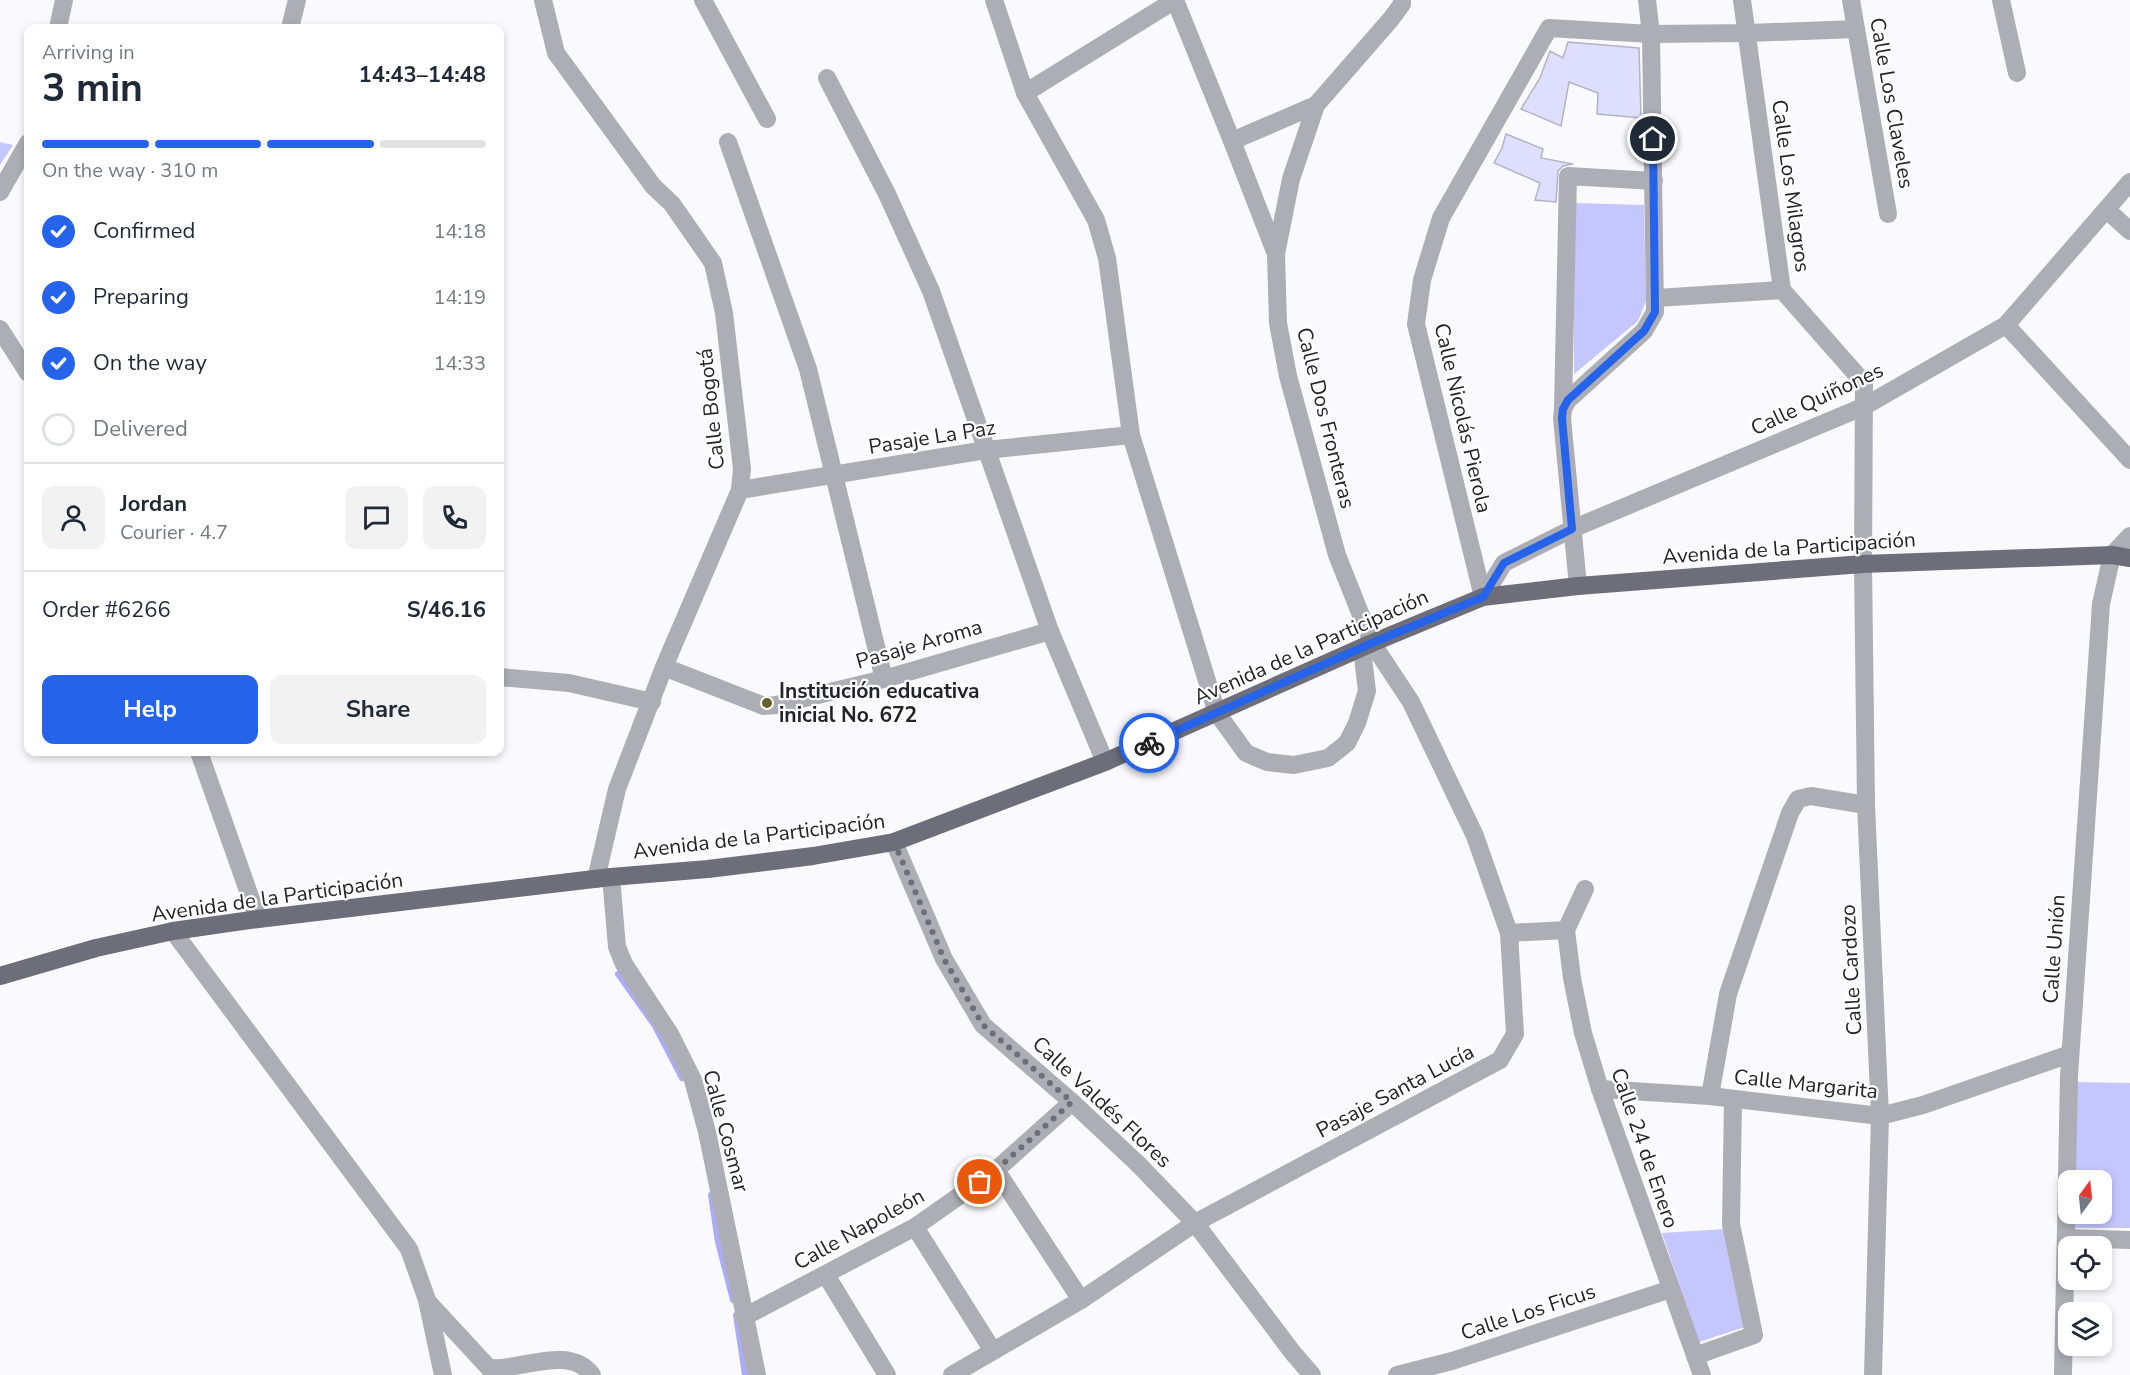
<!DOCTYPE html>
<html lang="en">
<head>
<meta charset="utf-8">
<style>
  :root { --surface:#fff; --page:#f2f2f3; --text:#1f2937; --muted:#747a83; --line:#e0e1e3; --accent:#2563eb }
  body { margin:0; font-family:"Nunito Sans",sans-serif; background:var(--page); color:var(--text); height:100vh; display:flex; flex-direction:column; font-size:22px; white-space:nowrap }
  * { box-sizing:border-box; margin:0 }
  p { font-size:20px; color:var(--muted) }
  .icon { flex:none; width:33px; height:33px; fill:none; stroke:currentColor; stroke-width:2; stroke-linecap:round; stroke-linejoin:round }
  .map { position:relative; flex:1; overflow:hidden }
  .panel { position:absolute; left:24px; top:24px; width:480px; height:732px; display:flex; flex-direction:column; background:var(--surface); border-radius:12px; box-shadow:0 3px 9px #0003 }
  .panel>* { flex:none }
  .needle { width:39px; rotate:15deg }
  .tools { position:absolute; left:2058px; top:1170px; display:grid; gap:12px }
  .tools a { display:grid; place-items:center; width:54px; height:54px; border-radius:12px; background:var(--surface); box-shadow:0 3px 9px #0003; font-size:30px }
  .pin { position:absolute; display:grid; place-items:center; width:51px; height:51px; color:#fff; margin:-26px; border:3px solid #fff; border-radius:50%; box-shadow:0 2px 6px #0007 }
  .courier { position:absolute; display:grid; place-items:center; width:60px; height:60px; margin:-30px; border:4px solid #2563eb; border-radius:50%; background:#fff; color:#222; box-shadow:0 2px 8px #0007 }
  .head em { font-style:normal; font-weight:700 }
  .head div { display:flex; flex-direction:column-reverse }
  .head { display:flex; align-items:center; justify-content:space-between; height:102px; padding:0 18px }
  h1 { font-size:39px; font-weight:700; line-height:45px }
  .bar { display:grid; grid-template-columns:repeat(4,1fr); gap:9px 6px; align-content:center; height:72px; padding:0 18px }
  .bar i { height:8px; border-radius:4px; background:var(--line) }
  .bar .on { background:var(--accent) }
  .bar p { grid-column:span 4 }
  .line { display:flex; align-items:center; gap:15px; padding:0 18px; border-top:2px solid var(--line) }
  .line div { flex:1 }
  .round { display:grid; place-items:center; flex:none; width:63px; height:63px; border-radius:12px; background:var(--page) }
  ol { padding:0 18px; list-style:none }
  li { display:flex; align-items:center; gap:18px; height:66px }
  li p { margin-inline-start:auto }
  li .icon { padding:6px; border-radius:50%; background:var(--accent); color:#fff; stroke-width:4 }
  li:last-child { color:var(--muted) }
  li i { width:33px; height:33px; border:3px solid var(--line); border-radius:50% }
  .cta { display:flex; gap:12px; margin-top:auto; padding:12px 18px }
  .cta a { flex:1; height:69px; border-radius:12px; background:var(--accent); color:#fff; font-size:24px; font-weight:700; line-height:69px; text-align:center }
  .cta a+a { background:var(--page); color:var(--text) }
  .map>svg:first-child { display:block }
  .green { fill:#c5c6fd }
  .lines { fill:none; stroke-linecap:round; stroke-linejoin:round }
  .stream { stroke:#acabf6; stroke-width:6 }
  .building { fill:#dedffe; stroke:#b3b3c4; stroke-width:1.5 }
  .minor { stroke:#adaeb5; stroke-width:18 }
  .major { stroke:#6e6e7b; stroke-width:18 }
  .done { stroke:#6e6e74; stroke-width:6; stroke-dasharray:0 10.8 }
  .route { stroke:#2563eb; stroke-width:8 }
  .poi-dot { fill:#65602d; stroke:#fff; stroke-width:2 }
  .labels { text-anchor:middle; stroke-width:4.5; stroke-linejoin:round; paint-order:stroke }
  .street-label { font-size:21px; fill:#23232a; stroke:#fff }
  .poi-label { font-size:21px; font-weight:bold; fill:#23232a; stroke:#fff; text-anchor:start }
</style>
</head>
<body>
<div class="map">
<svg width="2130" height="1375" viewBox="0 0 2130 1375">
  <rect width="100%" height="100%" fill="#fafafe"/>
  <g class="green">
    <path d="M0 142 13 145 0 165Z"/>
    <path d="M1574 203 1644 205 1646 301 1638 321 1574 374Z"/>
    <path d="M2076 1082 2130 1083V1228H2073V1214H2102V1180H2074Z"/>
    <path d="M1725 1229 1748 1326 1699 1342 1662 1233Z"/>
  </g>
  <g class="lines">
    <g class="stream">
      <path d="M618 974 655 1026 682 1078"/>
      <path d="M711 1195 718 1242 733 1300"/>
      <path d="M736 1315 745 1375"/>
    </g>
  </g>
  <g class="building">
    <path d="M1568 42 1639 48 1641 118 1597 114 1598 93 1569 82 1561 126 1521 109 1540 78 1550 51 1563 58Z"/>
    <path d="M1506 134 1543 149 1541 158 1573 164 1563 166 1558 171 1556 202 1535 200 1540 183 1494 163 1502 148Z"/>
  </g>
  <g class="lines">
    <g class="minor">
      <path d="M543 0 556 53 653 186 672 204 713 263 724 313 742 469 740 490 664 667 617 789 596 879"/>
      <path d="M703 0 767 119"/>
      <path d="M994 0 1025 93 1096 220 1107 258 1131 435 1217 713 1246 753 1267 762 1294 765 1328 758 1347 743 1357 723 1367 691 1362 649"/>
      <path d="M1175 0 1232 141 1276 254 1278 323 1288 376 1337 555 1372 643 1411 702 1475 836 1509 933 1566 930"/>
      <path d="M1742 0 1782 290 1864 383 1863 564 1866 805 1880 1116 1873 1375"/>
      <path d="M1851 0 1888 214"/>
      <path d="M2001 0 2017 73"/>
      <path d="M58 28 64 0"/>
      <path d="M290 28 297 0"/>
      <path d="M827 78 887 194 931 291 1050 631 1105 762"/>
      <path d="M1025 93 1175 0"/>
      <path d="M1232 141 1316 105"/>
      <path d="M728 142 808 369 884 679"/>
      <path d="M0 192 28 143"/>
      <path d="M2107 210 2130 231"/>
      <path d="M1276 254 1291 179 1316 105 1391 19 1402 4V0"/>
      <path d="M1656 298 1782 290"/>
      <path d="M2006 325 2130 460"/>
      <path d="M0 329 28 373"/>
      <path d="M1563 409 1568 176 1654 181"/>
      <path d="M740 490 986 450 1131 435"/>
      <path d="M1578 586 1562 418 1563 409 1568 400 1644 331 1655 312 1651 34 1647 0"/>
      <path d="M1483 597 1416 324 1422 280 1441 218 1549 28 1651 34 1748 33 1856 29"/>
      <path d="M1483 597 1504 563 1572 529 1865 406 2006 325 2130 182"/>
      <path d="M664 667 764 706 776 705 884 679 1050 631"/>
      <path d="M500 677 569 683 652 702"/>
      <path d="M199 752 258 919"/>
      <path d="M894 842 944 959 983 1025 1072 1102 1139 1165 1195 1223 1293 1353 1312 1375"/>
      <path d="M611 877 617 947 624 964 670 1034 693 1080 707 1132 757 1375"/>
      <path d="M1585 889 1566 930 1572 978 1583 1033 1600 1089 1702 1375"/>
      <path d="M173 931 409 1249 427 1300 443 1375"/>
      <path d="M1600 1089 1710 1096 1880 1116 1923 1105 2070 1054"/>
      <path d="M1710 1096 1728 994 1790 813 1798 799 1811 796 1866 805"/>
      <path d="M996 1170 1081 1300"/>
      <path d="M915 1227 993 1351"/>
      <path d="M2066 1238 2130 1240"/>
      <path d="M826 1275 887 1375"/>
      <path d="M428 1302 489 1368C521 1371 569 1344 592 1375"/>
      <path d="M744 1317 915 1227 996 1170 1072 1102"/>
      <path d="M1695 1356 1754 1335 1731 1224 1733 1099"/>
      <path d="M952 1375 1081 1300 1195 1223 1500 1060 1515 1034 1509 933"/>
      <path d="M1397 1375 1452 1361 1671 1289"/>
      <path d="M2063 1375 2069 1076 2101 604 2112 555 2130 536"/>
    </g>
    <path class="major" d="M0 976 96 948 173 931 258 919 611 877 708 869 813 856 894 842 1105 762 1372 643 1483 597 1578 586 1863 564 2112 555 2130 558"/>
  </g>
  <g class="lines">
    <path class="done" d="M980 1182 996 1170 1072 1102 983 1025 944 959 894 842 1105 762 1149 743"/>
    <path class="route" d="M1149 743 1372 643 1483 597 1504 563 1572 529 1562 418 1563 409 1568 400 1644 331 1655 312 1653 139"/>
  </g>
  <circle class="poi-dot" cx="767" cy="703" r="6"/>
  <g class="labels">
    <g class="street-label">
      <text transform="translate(1892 103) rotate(80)" y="7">Calle Los Claveles</text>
      <text transform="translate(1791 186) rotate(82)" y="7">Calle Los Milagros</text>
      <text transform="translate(1817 399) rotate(-25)" y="7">Calle Quiñones</text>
      <text transform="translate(711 409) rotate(-96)" y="7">Calle Bogotá</text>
      <text transform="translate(1326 418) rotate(76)" y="7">Calle Dos Fronteras</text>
      <text transform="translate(1463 418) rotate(77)" y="7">Calle Nicolás Pierola</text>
      <text transform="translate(932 437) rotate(-9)" y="7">Pasaje La Paz</text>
      <text transform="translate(1789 548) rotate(-4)" y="7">Avenida de la Participación</text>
      <text transform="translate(919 644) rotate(-16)" y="7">Pasaje Aroma</text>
      <text transform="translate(1311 647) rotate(-24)" y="7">Avenida de la Participación</text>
      <text transform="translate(759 836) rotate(-7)" y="7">Avenida de la Participación</text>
      <text transform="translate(277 897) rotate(-8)" y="7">Avenida de la Participación</text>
      <text transform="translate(2054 949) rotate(-86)" y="7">Calle Unión</text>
      <text transform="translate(1851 970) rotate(-93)" y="7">Calle Cardozo</text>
      <text transform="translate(1806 1084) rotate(6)" y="7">Calle Margarita</text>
      <text transform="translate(1395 1091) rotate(-28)" y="7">Pasaje Santa Lucía</text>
      <text transform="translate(1102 1102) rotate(43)" y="7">Calle Valdés Flores</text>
      <text transform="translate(726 1131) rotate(75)" y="7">Calle Cosmar</text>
      <text transform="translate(1645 1148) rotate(71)" y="7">Calle 24 de Enero</text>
      <text transform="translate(859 1229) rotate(-29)" y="7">Calle Napoleón</text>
      <text transform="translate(1528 1312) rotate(-18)" y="7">Calle Los Ficus</text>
    </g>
    <g class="poi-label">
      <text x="779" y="698">Institución educativa<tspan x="779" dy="24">inicial No. 672</tspan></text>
    </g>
  </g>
</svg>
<div class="tools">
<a><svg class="needle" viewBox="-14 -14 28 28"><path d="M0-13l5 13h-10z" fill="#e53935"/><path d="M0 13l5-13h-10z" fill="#747a83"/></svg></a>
<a><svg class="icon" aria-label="locate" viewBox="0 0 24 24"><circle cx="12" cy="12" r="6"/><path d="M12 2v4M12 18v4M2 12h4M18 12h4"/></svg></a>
<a><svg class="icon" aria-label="layers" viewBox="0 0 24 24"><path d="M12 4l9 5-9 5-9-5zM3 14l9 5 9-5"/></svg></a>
</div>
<div class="pin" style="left:980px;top:1182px;background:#ea580c"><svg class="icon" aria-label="bag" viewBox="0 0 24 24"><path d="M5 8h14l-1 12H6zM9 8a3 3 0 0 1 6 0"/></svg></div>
<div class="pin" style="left:1653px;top:139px;background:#1f2937"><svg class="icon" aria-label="home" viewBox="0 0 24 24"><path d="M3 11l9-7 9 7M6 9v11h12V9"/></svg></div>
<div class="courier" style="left:1149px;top:743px"><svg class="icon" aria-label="bike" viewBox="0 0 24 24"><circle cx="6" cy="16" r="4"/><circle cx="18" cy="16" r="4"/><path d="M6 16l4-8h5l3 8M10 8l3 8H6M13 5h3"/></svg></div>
<section class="panel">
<div class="head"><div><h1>3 min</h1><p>Arriving in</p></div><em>14:43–14:48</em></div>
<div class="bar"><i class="on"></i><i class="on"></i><i class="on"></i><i></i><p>On the way · 310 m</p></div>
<ol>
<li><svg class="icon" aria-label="check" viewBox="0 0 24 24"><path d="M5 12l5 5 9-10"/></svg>Confirmed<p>14:18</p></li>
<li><svg class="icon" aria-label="check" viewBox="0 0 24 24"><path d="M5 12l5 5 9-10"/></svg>Preparing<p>14:19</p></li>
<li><svg class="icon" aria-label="check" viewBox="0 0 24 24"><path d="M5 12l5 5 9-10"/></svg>On the way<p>14:33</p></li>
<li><i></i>Delivered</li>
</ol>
<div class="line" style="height:108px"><a class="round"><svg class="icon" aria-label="person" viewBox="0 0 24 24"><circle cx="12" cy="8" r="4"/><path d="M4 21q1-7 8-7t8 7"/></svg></a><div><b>Jordan</b><p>Courier · 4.7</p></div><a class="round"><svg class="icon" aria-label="chat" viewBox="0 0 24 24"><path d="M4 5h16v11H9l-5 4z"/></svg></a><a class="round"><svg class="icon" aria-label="phone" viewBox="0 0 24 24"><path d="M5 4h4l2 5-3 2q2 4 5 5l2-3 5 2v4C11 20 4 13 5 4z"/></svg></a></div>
<div class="line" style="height:78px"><div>Order #6266</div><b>S/46.16</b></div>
<div class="cta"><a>Help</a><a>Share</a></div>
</section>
</div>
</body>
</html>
